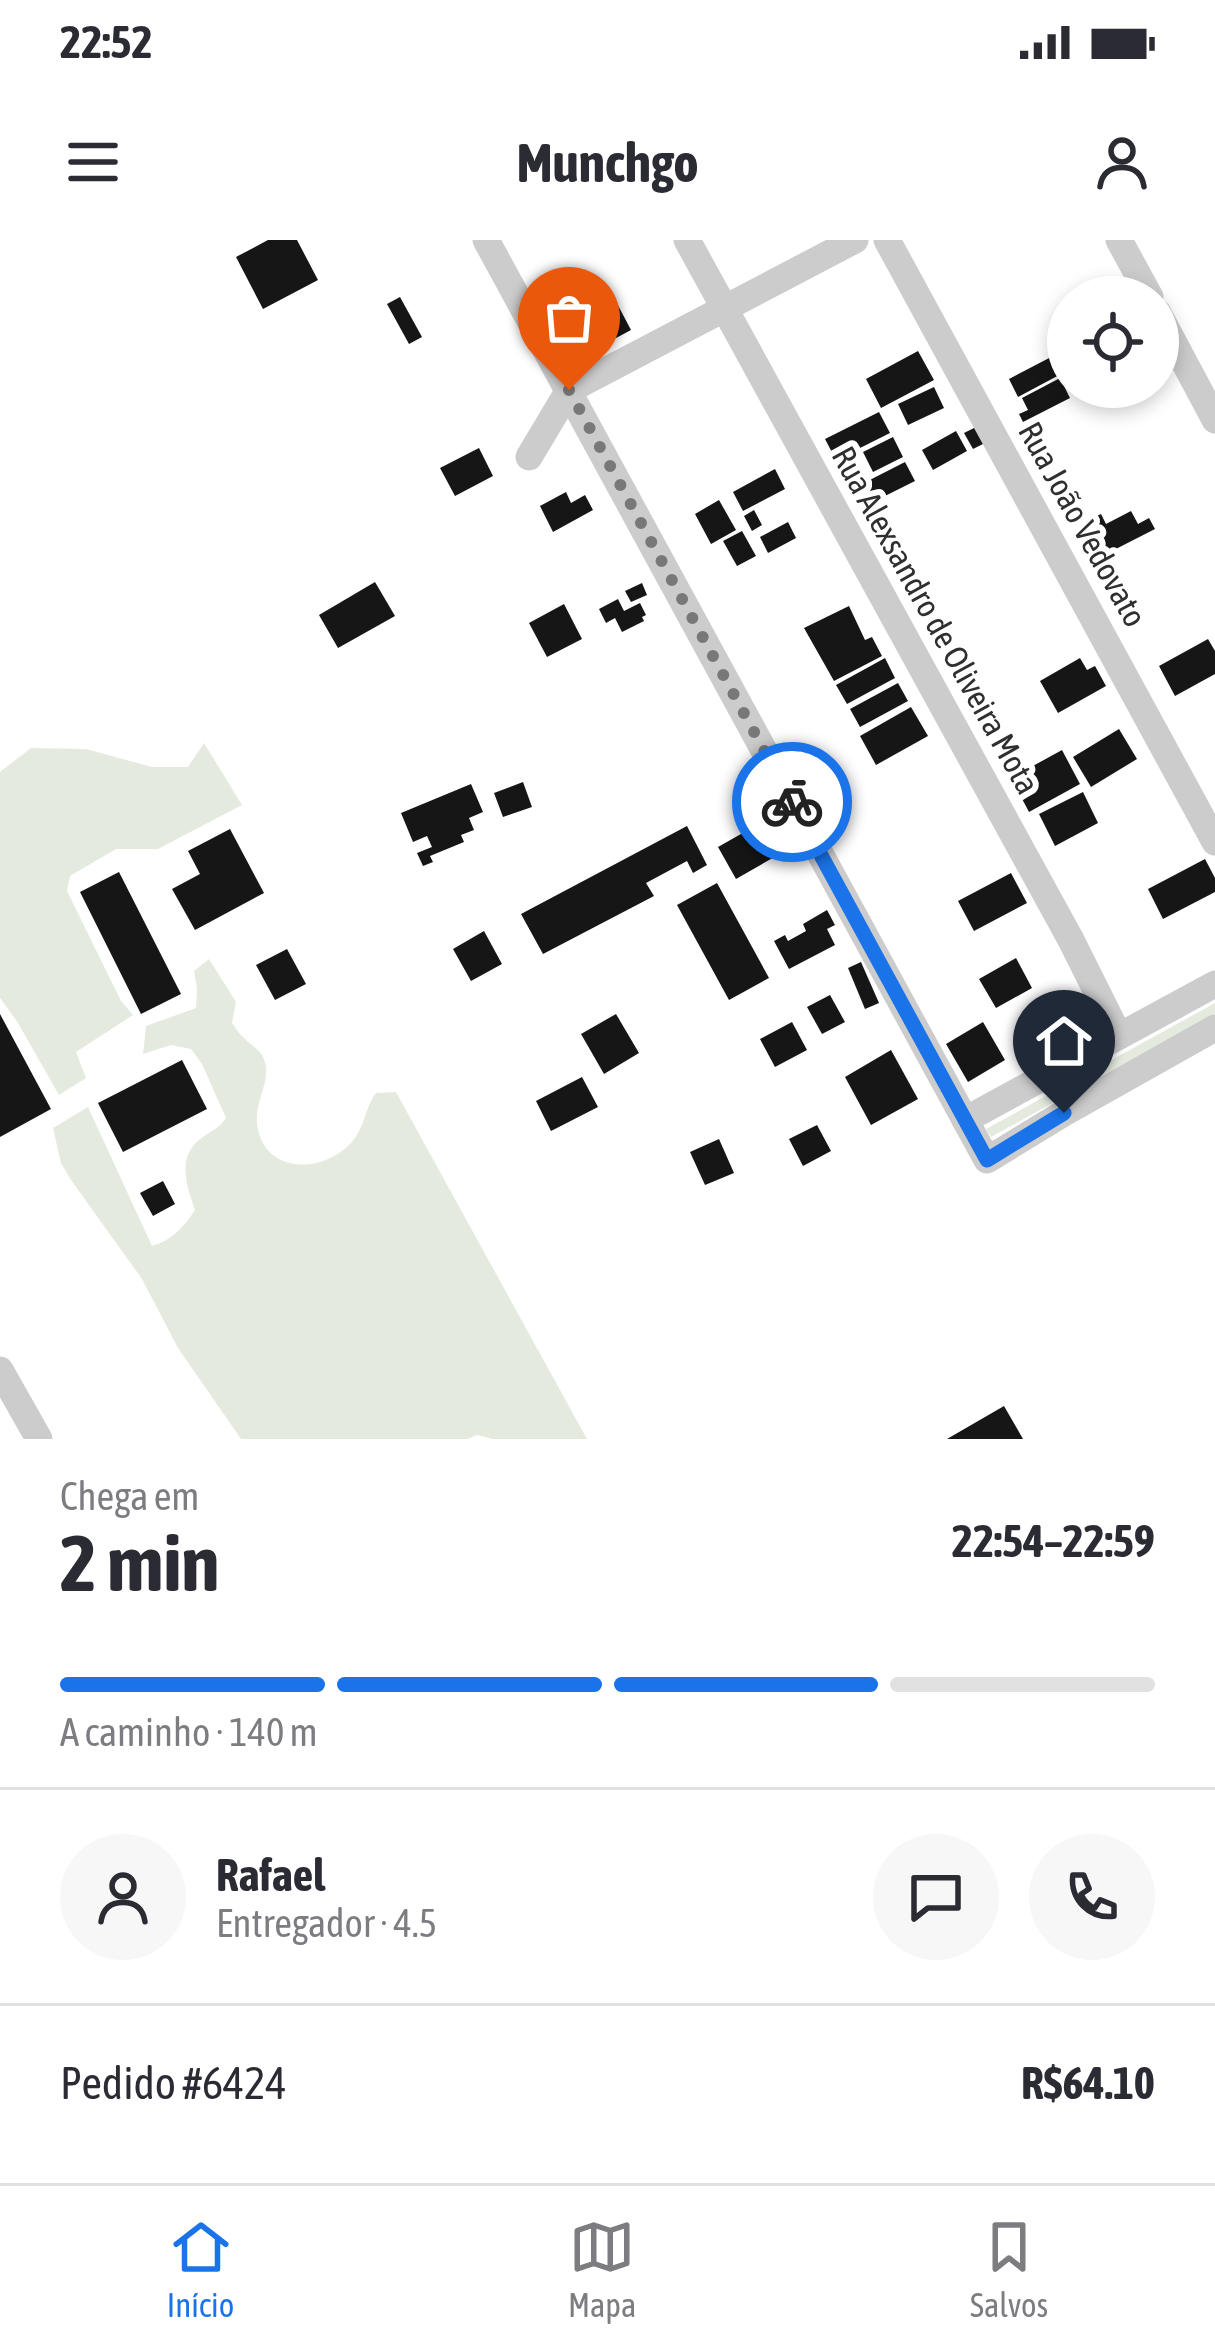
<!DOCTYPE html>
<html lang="pt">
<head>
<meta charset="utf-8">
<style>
  :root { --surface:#fff; --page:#f7f7f7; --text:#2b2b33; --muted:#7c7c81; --line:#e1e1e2; --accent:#1a73e8 }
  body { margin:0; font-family:"Asap Condensed",sans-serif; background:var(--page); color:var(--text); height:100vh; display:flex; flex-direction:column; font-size:45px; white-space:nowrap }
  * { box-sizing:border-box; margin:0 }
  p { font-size:39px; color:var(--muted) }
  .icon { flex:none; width:66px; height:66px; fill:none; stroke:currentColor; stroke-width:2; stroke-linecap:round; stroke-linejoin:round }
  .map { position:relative; height:1199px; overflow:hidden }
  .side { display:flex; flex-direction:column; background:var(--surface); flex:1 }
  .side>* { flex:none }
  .tools { position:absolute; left:1047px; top:36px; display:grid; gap:24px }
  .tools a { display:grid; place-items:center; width:132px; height:132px; border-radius:50%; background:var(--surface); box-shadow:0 6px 18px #0003; font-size:60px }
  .pin { position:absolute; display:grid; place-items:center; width:102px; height:102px; color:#fff; margin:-123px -51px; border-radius:50% 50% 50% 0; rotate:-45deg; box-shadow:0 0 12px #0007 }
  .pin .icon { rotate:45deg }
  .courier { position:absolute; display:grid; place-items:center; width:120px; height:120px; margin:-60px; border:9px solid #1a73e8; border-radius:50%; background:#fff; color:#222; box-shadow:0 3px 15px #0007 }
  .overview em { font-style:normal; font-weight:700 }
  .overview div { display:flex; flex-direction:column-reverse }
  .overview { display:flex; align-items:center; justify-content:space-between; height:204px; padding:0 60px }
  h1 { font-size:78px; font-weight:700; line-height:90px }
  .bar { display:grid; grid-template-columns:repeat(4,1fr); gap:18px 12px; align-content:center; height:144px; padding:0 60px }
  .bar i { height:15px; border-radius:9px; background:var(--line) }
  .bar .active { background:var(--accent) }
  .bar p { grid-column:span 4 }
  .line { display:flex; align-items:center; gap:30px; padding:0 60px; border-top:3px solid var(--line) }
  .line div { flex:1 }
  .round { display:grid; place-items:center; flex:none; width:126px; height:126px; border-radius:63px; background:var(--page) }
  .status { display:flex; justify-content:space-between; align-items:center; height:84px; padding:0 60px; background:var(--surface); direction:ltr }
  .status svg { height:33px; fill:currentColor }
  header { display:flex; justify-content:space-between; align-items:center; height:156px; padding:0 60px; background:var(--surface); font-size:54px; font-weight:700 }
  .dock { display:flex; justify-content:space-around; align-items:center; height:168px; border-top:3px solid var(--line); background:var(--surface); font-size:33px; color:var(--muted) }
  .dock a { display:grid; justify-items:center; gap:6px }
  .dock .active { color:var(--accent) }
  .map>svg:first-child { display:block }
  .green { fill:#e4ebde }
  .building { fill:#161616 }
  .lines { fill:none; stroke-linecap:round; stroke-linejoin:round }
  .minor { stroke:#ccc; stroke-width:27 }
  .done { stroke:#787878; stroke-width:12; stroke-dasharray:0 21.6 }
  .route { stroke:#1a73e8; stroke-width:15 }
  .labels { text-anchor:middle; stroke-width:12; stroke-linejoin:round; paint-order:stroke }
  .street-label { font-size:33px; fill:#2f2f2f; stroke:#fff }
</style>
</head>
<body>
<div class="status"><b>22:52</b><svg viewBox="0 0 49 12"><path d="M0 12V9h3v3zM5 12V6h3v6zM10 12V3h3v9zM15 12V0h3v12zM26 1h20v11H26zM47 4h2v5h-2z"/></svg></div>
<header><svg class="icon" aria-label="menu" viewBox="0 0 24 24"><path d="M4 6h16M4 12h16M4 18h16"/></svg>Munchgo<svg class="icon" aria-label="person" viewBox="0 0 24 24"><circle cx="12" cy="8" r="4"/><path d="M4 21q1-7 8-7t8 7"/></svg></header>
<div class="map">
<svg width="1215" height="1199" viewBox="0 0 1215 1199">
  <rect width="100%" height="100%" fill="#fff"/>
  <g class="green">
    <path d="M204 503 242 565 158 609H116L70 636 67 651 121 761 133 775 76 812 86 838 59 855 18 783 0 758V532L31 508 86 509 152 527H188Z"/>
    <path d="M209 719 236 762 232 783C236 788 239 794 244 798 254 808 264 811 266 827 268 846 255 862 257 883 262 933 320 935 350 904 365 889 364 869 376 853L396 852 587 1199H493L477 1195 468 1199H241L178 1108 142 1039 71 940 61 923 53 888 88 867 152 1006C172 1000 183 988 195 970 186 944 176 915 203 897 213 890 219 888 226 878L202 824 191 809 171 805 143 814 146 786 196 768 197 749 194 731Z"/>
    <path d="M1215 763V774L991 897 986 889Z"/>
  </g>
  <g class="building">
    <path d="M268 0H297L318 40 263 69 236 17Z"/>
    <path d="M612 54 631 90 601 106 582 71Z"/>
    <path d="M400 57 422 97 409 104 387 64Z"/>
    <path d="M918 111 934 140 881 168 866 139Z"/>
    <path d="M1053 116 1063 133 1018 157 1009 139Z"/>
    <path d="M1060 138 1070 158 1023 182 1019 174 1028 170 1022 158Z"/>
    <path d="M934 147 944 168 908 185 898 164Z"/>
    <path d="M879 172 890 193 836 220 825 199Z"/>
    <path d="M976 187 985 203 973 209 964 193Z"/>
    <path d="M956 191 967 211 933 230 922 210Z"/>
    <path d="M893 197 903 217 873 232 863 212Z"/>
    <path d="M479 208 493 236 455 256 440 228Z"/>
    <path d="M905 222 915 241 867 265 858 246Z"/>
    <path d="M775 229 785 249 743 271 733 252Z"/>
    <path d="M566 252 571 263 585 255 593 270 553 292 540 266Z"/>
    <path d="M719 260 736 290 711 304 695 274Z"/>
    <path d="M754 270 762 285 752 291 744 276Z"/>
    <path d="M1131 271 1138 284 1149 278 1155 289 1108 313 1091 279 1101 274 1106 284Z"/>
    <path d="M788 282 796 298 768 313 760 297Z"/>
    <path d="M742 291 756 316 737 326 723 301Z"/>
    <path d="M375 342 395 376 338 408 319 375Z"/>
    <path d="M642 343 647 355 631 362 625 351Z"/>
    <path d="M618 359 624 371 640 363 646 375 642 377 644 381 622 392 615 378 606 383 599 369Z"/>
    <path d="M564 364 582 399 547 417 529 383Z"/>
    <path d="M849 366 865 400 872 397 882 416 834 441 804 388Z"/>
    <path d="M1208 399 1215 411V434L1175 456 1159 426Z"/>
    <path d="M885 418 895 438 847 464 836 445Z"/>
    <path d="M1080 418 1087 430 1095 426 1106 446 1058 473 1040 441Z"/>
    <path d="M898 443 908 461 860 487 850 469Z"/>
    <path d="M911 467 928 496 876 525 860 496Z"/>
    <path d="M1119 489 1137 519 1091 547 1073 517Z"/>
    <path d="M1062 510 1080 544 1029 572 1011 538Z"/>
    <path d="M523 542 532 567 503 577 494 553Z"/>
    <path d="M471 544 483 572 469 578 474 590 461 595 464 602 430 616 433 622 423 626 417 613 432 607 427 596 413 602 401 573Z"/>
    <path d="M1083 552 1098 583 1055 606 1039 574Z"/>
    <path d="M773 576 790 608 736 639 718 607Z"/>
    <path d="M687 586 707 625 693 633 687 621 646 643 654 656 543 714 521 674Z"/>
    <path d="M230 589 264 653 195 690 172 649 200 634 188 611Z"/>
    <path d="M1205 619 1215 638V652L1163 679 1148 649Z"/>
    <path d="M119 632 181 754 141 774 80 652Z"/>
    <path d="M1011 633 1027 663 974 691 958 661Z"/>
    <path d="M717 643 769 738 729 760 677 665Z"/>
    <path d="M827 670 835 685 827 689 835 705 789 729 774 701 785 695 788 701 806 691 803 684Z"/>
    <path d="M484 691 502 724 471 741 453 709Z"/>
    <path d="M287 709 306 744 275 760 256 725Z"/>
    <path d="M1016 718 1032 748 996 768 979 739Z"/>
    <path d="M861 722 879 763 865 769 848 728Z"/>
    <path d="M830 755 845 782 822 794 807 767Z"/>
    <path d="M0 774 51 869 0 897Z"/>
    <path d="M616 774 639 813 604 834 581 794Z"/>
    <path d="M792 782 807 810 775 827 760 799Z"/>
    <path d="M983 782 1005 820 968 842 946 804Z"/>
    <path d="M891 810 918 859 871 885 845 837Z"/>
    <path d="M182 820 207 869 123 912 98 863Z"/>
    <path d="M582 837 598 867 551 891 536 861Z"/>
    <path d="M817 885 831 911 803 926 789 899Z"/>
    <path d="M719 899 734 933 705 945 690 912Z"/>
    <path d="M163 941 175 964 153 976 140 953Z"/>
    <path d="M1004 1166 1023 1199H947Z"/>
  </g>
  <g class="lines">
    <g class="minor">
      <path d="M486 0 987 920 1064 873 1215 788"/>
      <path d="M687 0 1071 700 1119 796"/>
      <path d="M887 0 1215 602"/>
      <path d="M1119 0 1150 57"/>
      <path d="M1158 73 1215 180"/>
      <path d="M529 217 569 150 855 0"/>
      <path d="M965 880 1215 744"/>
      <path d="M0 1130 39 1199"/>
    </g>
  </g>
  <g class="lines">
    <path class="done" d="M569 150 792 562"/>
    <path class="route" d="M792 562 987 920 1064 873"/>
  </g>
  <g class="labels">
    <g class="street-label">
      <text transform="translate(1083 284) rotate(61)" y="12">Rua João Vedovato</text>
      <text transform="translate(936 380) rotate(61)" y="12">Rua Alexsandro de Oliveira Mota</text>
    </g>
  </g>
</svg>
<div class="tools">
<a><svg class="icon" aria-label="locate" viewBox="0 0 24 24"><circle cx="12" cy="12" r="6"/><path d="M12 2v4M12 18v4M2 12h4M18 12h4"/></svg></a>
</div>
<div class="pin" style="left:569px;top:150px;background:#ea580c"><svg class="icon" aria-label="bag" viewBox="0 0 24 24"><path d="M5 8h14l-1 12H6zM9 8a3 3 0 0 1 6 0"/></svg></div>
<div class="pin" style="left:1064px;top:873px;background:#1f2937"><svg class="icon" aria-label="home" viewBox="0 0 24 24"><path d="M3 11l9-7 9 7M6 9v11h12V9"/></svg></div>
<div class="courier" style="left:792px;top:562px"><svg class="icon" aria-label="bike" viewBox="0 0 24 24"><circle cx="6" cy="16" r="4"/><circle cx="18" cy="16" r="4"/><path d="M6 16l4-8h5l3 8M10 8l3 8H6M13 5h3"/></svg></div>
</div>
<section class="side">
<div class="overview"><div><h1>2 min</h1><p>Chega em</p></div><em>22:54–22:59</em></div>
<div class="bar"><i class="active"></i><i class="active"></i><i class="active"></i><i></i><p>A caminho · 140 m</p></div>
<div class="line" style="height:216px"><a class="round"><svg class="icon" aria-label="person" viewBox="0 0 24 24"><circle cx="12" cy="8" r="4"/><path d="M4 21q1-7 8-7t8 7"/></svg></a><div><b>Rafael</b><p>Entregador · 4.5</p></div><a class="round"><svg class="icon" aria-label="chat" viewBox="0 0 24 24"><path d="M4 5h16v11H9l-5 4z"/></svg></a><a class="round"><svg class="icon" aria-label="phone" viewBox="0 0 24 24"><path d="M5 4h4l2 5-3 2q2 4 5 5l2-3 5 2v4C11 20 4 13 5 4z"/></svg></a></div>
<div class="line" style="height:156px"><div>Pedido #6424</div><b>R$64.10</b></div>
</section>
<nav class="dock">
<a class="active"><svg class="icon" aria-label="home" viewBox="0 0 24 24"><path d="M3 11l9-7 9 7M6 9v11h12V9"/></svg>Início</a>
<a><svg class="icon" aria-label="map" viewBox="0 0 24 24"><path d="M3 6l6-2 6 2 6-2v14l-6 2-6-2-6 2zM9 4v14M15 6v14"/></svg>Mapa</a>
<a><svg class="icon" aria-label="saved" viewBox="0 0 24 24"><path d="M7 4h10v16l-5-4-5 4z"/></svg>Salvos</a>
</nav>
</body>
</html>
